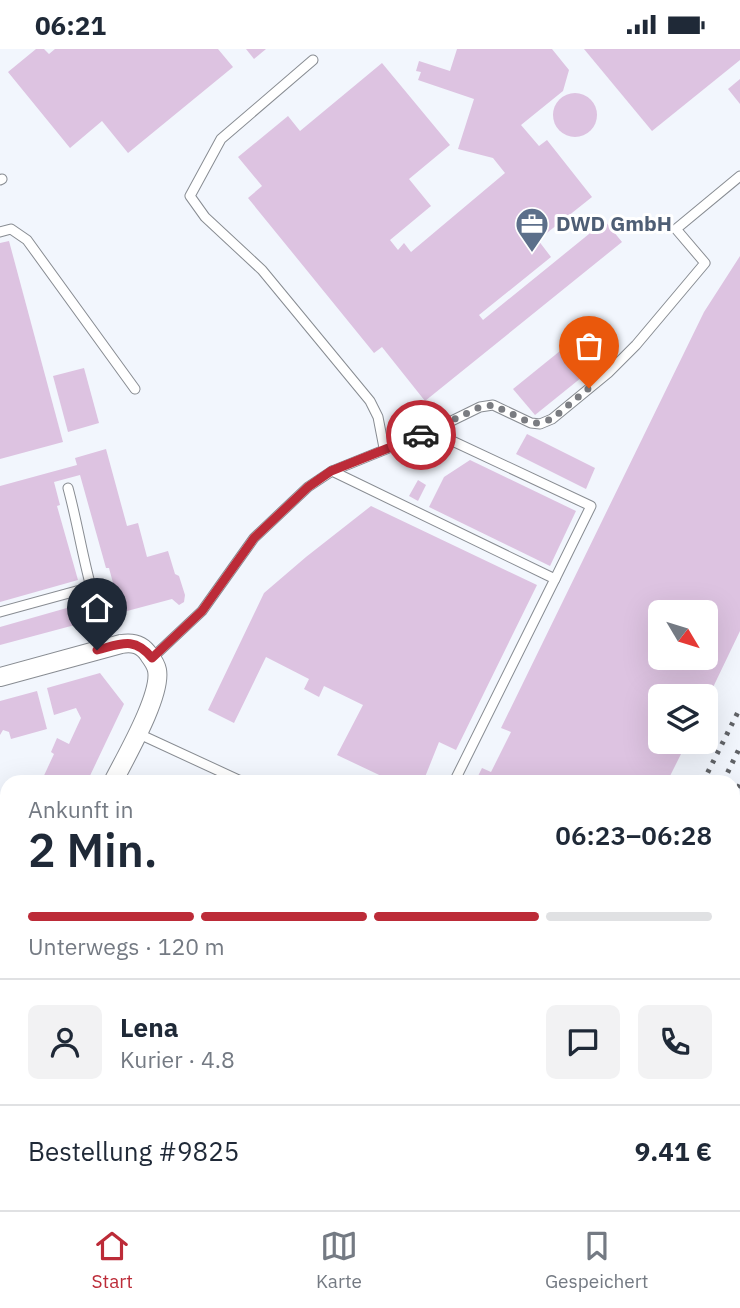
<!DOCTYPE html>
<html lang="de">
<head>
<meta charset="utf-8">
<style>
  :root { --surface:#fff; --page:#f2f2f3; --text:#1f2937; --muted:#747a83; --line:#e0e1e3; --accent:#bc2b38 }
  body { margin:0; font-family:"IBM Plex Sans",sans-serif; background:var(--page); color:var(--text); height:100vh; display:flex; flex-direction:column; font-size:26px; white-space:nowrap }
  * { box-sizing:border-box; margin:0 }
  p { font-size:23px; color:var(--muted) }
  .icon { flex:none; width:38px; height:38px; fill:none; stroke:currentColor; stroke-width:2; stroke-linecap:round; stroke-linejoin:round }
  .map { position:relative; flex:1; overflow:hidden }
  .details { position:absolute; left:0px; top:726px; width:740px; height:436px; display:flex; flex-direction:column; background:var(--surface); border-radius:21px 21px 0 0; box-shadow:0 7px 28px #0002 }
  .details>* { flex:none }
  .needle { width:46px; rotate:128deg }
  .fabs { position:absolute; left:648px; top:551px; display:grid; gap:14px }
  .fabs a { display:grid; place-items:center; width:70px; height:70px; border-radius:10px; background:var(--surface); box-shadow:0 7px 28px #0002; font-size:35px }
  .pin { position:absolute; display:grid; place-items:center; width:60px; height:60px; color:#fff; margin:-72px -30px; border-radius:50% 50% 50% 0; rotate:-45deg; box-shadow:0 0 7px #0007 }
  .pin .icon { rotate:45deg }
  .courier { position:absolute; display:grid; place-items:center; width:70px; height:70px; margin:-35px; border:5px solid #bc2b38; border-radius:50%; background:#fff; color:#222; box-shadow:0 2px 9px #0007 }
  .headline em { font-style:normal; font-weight:600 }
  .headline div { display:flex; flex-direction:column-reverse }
  .headline { display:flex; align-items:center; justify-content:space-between; height:119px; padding:0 28px }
  h1 { font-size:46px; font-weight:600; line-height:52px }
  .bar { display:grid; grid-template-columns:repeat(4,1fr); gap:10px 7px; align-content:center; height:84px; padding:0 28px }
  .bar i { height:9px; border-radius:5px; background:var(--line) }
  .bar .current { background:var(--accent) }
  .bar p { grid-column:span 4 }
  .line { display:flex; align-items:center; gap:18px; padding:0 28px; border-top:2px solid var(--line) }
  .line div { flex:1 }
  .round { display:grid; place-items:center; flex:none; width:74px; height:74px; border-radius:10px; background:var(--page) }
  .status { display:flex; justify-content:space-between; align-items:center; height:49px; padding:0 35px; background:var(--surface); direction:ltr }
  .status svg { height:19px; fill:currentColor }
  .tab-bar { display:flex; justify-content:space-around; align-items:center; height:98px; border-top:2px solid var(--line); background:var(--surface); font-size:19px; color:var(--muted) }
  .tab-bar a { display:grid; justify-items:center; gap:4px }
  .tab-bar .current { color:var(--accent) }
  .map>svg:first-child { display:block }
  .green { fill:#c7d8c6 }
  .building { fill:#ddc3e1; fill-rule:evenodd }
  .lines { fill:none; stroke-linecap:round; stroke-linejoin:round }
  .lane-casing { stroke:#888c92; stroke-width:11 }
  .street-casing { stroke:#888c92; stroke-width:20 }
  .lane { stroke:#fff; stroke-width:9 }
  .street { stroke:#fff; stroke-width:18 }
  .rail { stroke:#616367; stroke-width:5; stroke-dasharray:3.5 7; stroke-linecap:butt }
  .done { stroke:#7a7c81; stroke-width:7; stroke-dasharray:0 12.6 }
  .route { stroke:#bc2b38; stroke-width:9 }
  .labels { text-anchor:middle; stroke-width:6; stroke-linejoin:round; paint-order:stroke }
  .service-label { font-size:21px; font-weight:bold; fill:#4e5e75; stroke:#fff; text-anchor:start }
</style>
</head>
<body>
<div class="status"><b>06:21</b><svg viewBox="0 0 49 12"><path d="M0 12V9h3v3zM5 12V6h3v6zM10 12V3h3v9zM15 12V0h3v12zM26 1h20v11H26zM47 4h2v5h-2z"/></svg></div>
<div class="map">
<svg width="740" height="1161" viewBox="0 0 740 1161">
  <rect width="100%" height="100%" fill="#f2f6fd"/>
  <path class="green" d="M740 778V1161H579L582 1155H733V790Z"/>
  <g class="building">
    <path d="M36 0H44L49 5 55 0H218L233 18 128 104 102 72 70 99 8 23Z"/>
    <path d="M246 0H266L254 10Z"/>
    <path d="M457 0H552L569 21 563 42 521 76 539 97 547 91 592 148 538 191 551 208 479 266 483 271 605 172 622 193 425 352 382 298 374 304 248 149 262 137 238 108 288 67 300 82 382 14 450 96 409 130 431 157 390 191 398 201 404 194 411 203 505 124 493 109 458 100 474 50 418 31 421 23 416 22 419 12 450 22Z"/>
    <path d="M584 0H740V11L652 82Z"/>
    <path d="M740 30V55L728 40Z"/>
    <circle cx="575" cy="66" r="22"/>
    <path d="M9 192 63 393 0 410V194Z"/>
    <path d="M740 207V582L705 655V648H660V693H687L667 733H475L482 719 491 723 511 683 501 679 704 263ZM660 564H705V609H660Z"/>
    <path d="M581 285 602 312 535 366 513 340Z"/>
    <path d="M84 319 99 374 68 383 53 327Z"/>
    <path d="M527 385 595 419 586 440 516 405Z"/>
    <path d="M106 400 127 477 138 474 147 508 168 502 175 525 179 527 185 546 184 553 179 556 172 550 0 596V578L116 545 109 519H106L80 426 54 433 60 456 57 457 78 531 0 553V437L77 416 75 409Z"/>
    <path d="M470 411 576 462 550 517 429 458 444 428Z"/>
    <path d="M418 431 426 436 418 452 409 447Z"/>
    <path d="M371 457 537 536 456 701 439 693 423 733H394L337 706 363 656 324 637 319 648 304 640 309 630 266 608 234 674 208 661 264 544 306 508Z"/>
    <path d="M100 624 124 655 87 733H41L54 705 51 703 57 689 69 695 81 669 76 659 54 666 47 639Z"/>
    <path d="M37 642 47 680 11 690 9 683 3 681 0 686V652Z"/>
    <path d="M4 805 7 807V823L0 820Z"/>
    <path d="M0 835 7 838 0 855Z"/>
    <path d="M0 873 7 876V902L0 918Z"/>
    <path d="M733 887 740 891V906L733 903Z"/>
    <path d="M733 1019 740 1022V1035L733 1032Z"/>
    <path d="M738 1116 740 1118V1138L733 1134V1123Z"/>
    <path d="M23 1155H39L51 1161H20Z"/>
    <path d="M321 1155H458L455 1161H318Z"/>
    <path d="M718 1155H734L731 1161H715Z"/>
  </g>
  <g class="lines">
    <defs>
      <g id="lane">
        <path d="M313 11 221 90 190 147 205 168 262 221 370 352 378 368 384 399"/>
        <path d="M0 131 2 130"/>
        <path d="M0 183 11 180 27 191 135 340"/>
        <path d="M431 382 591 457 555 530"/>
        <path d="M332 422 431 382 480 358 493 356 531 374 540 375 552 370 608 324 636 296 705 214 676 180 740 127"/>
        <path d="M0 563 91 538C82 505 77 472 68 439"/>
        <path d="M152 609 202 562 254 489 308 438 332 422 555 530 454 733"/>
        <path d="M137 684 243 733"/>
        <path d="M0 825 7 829"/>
        <path d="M0 1030 7 1033"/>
        <path d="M0 1120 5 1085"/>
        <path d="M152 1155 164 1161"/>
        <path d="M244 1155 247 1161"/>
      </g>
      <g id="street">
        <path d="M0 628 121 595C133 593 142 595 149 606 152 610 156 616 157 621 162 646 125 709 113 733"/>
        <path d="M0 972 7 957"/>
      </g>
    </defs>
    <use href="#lane" class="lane-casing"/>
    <use href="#street" class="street-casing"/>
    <use href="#lane" class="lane"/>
    <use href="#street" class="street"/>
    <g class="rail">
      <path d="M703 733 740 659"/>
      <path d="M723 733 740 698"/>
      <path d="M733 748 740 735"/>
      <path d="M733 780 740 766"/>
      <path d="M491 1161 494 1155"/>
      <path d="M510 1161 513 1155"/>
      <path d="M528 1161 531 1155"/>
      <path d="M544 1161 547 1155"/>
    </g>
  </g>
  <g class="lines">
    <path class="done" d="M421 386 480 358 493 356 531 374H540L552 370 589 339"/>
    <path class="route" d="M97 601C121 595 134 587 152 609L202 562 254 489 308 438 331 422 421 386"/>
  </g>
  <defs>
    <symbol id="office-pin" viewBox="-11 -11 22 30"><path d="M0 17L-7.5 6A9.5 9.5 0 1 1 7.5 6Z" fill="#5c6f8a" stroke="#fff"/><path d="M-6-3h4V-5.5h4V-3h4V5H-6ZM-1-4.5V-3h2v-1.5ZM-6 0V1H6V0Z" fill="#fff"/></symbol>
  </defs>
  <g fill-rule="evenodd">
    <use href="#office-pin" x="513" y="156" width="38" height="52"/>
  </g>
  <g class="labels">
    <g class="service-label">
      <text x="556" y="182">DWD GmbH</text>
    </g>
  </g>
</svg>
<div class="fabs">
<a><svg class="needle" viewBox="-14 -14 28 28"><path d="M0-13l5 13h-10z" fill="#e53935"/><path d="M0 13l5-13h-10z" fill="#747a83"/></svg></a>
<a><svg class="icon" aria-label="layers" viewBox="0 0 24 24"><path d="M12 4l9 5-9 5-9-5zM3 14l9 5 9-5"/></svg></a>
</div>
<div class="pin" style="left:589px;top:339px;background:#ea580c"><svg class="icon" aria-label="bag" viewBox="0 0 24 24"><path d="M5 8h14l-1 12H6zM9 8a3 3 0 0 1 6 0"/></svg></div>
<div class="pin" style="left:97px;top:601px;background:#1f2937"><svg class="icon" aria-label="home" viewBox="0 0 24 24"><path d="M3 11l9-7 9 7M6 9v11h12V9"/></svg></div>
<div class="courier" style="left:421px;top:386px"><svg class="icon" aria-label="car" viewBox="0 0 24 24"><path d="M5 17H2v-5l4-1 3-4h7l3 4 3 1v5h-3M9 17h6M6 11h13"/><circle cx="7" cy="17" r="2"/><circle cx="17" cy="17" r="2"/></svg></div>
<section class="details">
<div class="headline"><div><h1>2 Min.</h1><p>Ankunft in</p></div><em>06:23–06:28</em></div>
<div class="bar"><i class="current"></i><i class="current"></i><i class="current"></i><i></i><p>Unterwegs · 120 m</p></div>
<div class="line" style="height:126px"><a class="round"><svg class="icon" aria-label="person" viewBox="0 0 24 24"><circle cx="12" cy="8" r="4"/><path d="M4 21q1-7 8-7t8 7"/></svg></a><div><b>Lena</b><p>Kurier · 4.8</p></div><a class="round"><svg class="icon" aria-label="chat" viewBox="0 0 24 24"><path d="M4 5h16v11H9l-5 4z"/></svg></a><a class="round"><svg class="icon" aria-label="phone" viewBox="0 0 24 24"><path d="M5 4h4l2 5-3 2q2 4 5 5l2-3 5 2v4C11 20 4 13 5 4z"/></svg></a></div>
<div class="line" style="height:91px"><div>Bestellung #9825</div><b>9.41 €</b></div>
</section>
</div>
<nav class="tab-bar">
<a class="current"><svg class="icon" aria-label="home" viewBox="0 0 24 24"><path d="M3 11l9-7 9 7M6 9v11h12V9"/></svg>Start</a>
<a><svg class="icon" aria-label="map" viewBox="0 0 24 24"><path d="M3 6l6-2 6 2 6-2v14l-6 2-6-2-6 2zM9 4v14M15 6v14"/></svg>Karte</a>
<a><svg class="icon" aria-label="saved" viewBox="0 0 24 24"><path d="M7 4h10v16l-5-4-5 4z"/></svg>Gespeichert</a>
</nav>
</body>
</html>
